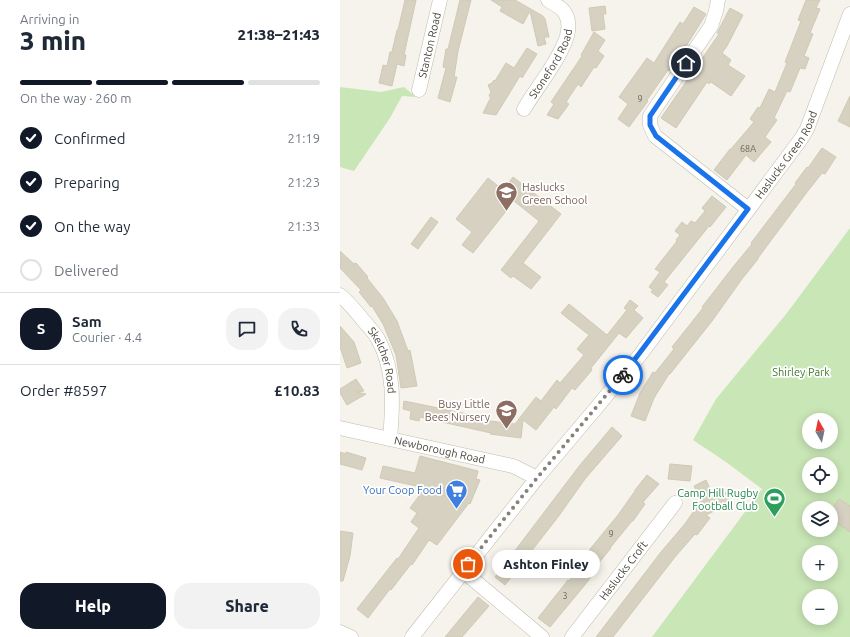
<!DOCTYPE html>
<html lang="en">
<head>
<meta charset="utf-8">
<style>
  :root { --surface:#fff; --page:#f2f2f3; --text:#1f2937; --muted:#747a83; --line:#e0e1e3; --accent:#111827 }
  body { margin:0; font-family:Ubuntu,sans-serif; background:var(--page); color:var(--text); height:100vh; display:flex; flex-direction:column; font-size:15px; white-space:nowrap }
  * { box-sizing:border-box; margin:0 }
  p { font-size:13px; color:var(--muted) }
  .icon { flex:none; width:22px; height:22px; fill:none; stroke:currentColor; stroke-width:2; stroke-linecap:round; stroke-linejoin:round }
  .map { position:relative; flex:1; overflow:hidden }
  .sheet { display:flex; flex-direction:column; background:var(--surface); width:340px }
  .sheet>* { flex:none }
  .needle { width:26px; rotate:351deg }
  .controls { position:absolute; left:462px; top:413px; display:grid; gap:8px }
  .controls a { display:grid; place-items:center; width:36px; height:36px; border-radius:50%; background:var(--surface); box-shadow:0 2px 10px #0003; font-size:20px }
  .pin { position:absolute; display:grid; place-items:center; width:34px; height:34px; color:#fff; margin:-17px; border:2px solid #fff; border-radius:50%; box-shadow:0 1px 4px #0007 }
  .courier { position:absolute; display:grid; place-items:center; width:40px; height:40px; margin:-20px; border:3px solid #1a73e8; border-radius:50%; background:#fff; color:#222; box-shadow:0 1px 5px #0007 }
  .bubble { position:absolute; height:28px; border-radius:14px; background:var(--surface); box-shadow:0 2px 10px #0003; font-size:13px; font-weight:800; line-height:28px; text-align:center }
  .head em { font-style:normal; font-weight:800 }
  .head div { display:flex; flex-direction:column-reverse }
  .head { display:flex; align-items:center; justify-content:space-between; height:68px; padding:0 20px }
  h1 { font-size:26px; font-weight:800; line-height:30px }
  .bar { display:grid; grid-template-columns:repeat(4,1fr); gap:6px 4px; align-content:center; height:48px; padding:0 20px }
  .bar i { height:5px; border-radius:3px; background:var(--line) }
  .bar .on { background:var(--accent) }
  .bar p { grid-column:span 4 }
  .line { display:flex; align-items:center; gap:10px; padding:0 20px; border-top:1px solid var(--line) }
  .line div { flex:1 }
  .round { display:grid; place-items:center; flex:none; width:42px; height:42px; border-radius:16px; background:var(--page) }
  ol { padding:0 20px; list-style:none }
  li { display:flex; align-items:center; gap:12px; height:44px }
  li p { margin-inline-start:auto }
  li .icon { padding:4px; border-radius:50%; background:var(--accent); color:#fff; stroke-width:4 }
  li:last-child { color:var(--muted) }
  li i { width:22px; height:22px; border:2px solid var(--line); border-radius:50% }
  .action { display:flex; gap:8px; margin-top:auto; padding:8px 20px }
  .action a { flex:1; height:46px; border-radius:16px; background:var(--accent); color:#fff; font-size:16px; font-weight:800; line-height:46px; text-align:center }
  .action a+a { background:var(--page); color:var(--text) }
  main { display:flex; flex:1; min-height:0 }
  .map>svg:first-child { display:block }
  .green { fill:#c9e6b6; fill-rule:evenodd }
  .building { fill:#d6d1c1; stroke:#d0c9b4 }
  .lines { fill:none; stroke-linecap:round; stroke-linejoin:round }
  .minor-casing { stroke:#c0bcae; stroke-width:15 }
  .minor { stroke:#fff; stroke-width:14 }
  .done { stroke:#858277; stroke-width:4; stroke-dasharray:0 7.2 }
  .route { stroke:#1a73e8; stroke-width:5 }
  .labels { text-anchor:middle; stroke-width:3.5; stroke-linejoin:round; paint-order:stroke }
  .number-label { font-size:9px; fill:#6c685b }
  .street-label { font-size:11px; fill:#484539; stroke:#fff }
  .education-label { font-size:11px; fill:#785e54; stroke:#fff; text-anchor:start }
  .park-label { font-size:11px; fill:#3f782e; stroke:#fff }
  .shop-label { font-size:11px; fill:#366cbe; stroke:#fff; text-anchor:end }
  .leisure-label { font-size:11px; fill:#27864d; stroke:#fff; text-anchor:end }
</style>
</head>
<body>
<main>
<section class="sheet">
<div class="head"><div><h1>3 min</h1><p>Arriving in</p></div><em>21:38–21:43</em></div>
<div class="bar"><i class="on"></i><i class="on"></i><i class="on"></i><i></i><p>On the way · 260 m</p></div>
<ol>
<li><svg class="icon" aria-label="check" viewBox="0 0 24 24"><path d="M5 12l5 5 9-10"/></svg>Confirmed<p>21:19</p></li>
<li><svg class="icon" aria-label="check" viewBox="0 0 24 24"><path d="M5 12l5 5 9-10"/></svg>Preparing<p>21:23</p></li>
<li><svg class="icon" aria-label="check" viewBox="0 0 24 24"><path d="M5 12l5 5 9-10"/></svg>On the way<p>21:33</p></li>
<li><i></i>Delivered</li>
</ol>
<div class="line" style="height:72px"><b class="round" style="background:var(--accent);color:#fff">S</b><div><b>Sam</b><p>Courier · 4.4</p></div><a class="round"><svg class="icon" aria-label="chat" viewBox="0 0 24 24"><path d="M4 5h16v11H9l-5 4z"/></svg></a><a class="round"><svg class="icon" aria-label="phone" viewBox="0 0 24 24"><path d="M5 4h4l2 5-3 2q2 4 5 5l2-3 5 2v4C11 20 4 13 5 4z"/></svg></a></div>
<div class="line" style="height:52px"><div>Order #8597</div><b>£10.83</b></div>
<div class="action"><a>Help</a><a>Share</a></div>
</section>
<div class="map">
<svg width="510" height="637" viewBox="0 0 510 637">
  <rect width="100%" height="100%" fill="#f5f3eb"/>
  <g class="green">
    <path d="M0 87 41 92 64 87 76 97 62 96 50 118 14 171 0 167Z"/>
    <path d="M510 228V637H312L422 489 386 462 353 440 376 399 447 313ZM469 420H491V442H469ZM469 464H491V486H469ZM469 508H491V530H469ZM469 552H491V574H469ZM469 596H491V618H469Z"/>
  </g>
  <g class="building">
    <path d="M65 0H76L64 55H66L64 66 57 64 52 86 39 83 43 65 47 66 50 52H52L57 30H58Z"/>
    <path d="M120 0H131L118 51 114 77H117L110 102 98 98 106 68 103 67 106 49H108Z"/>
    <path d="M151 0H175L203 16 205 19 209 37H204L206 44 198 46 190 11 183 24 160 11 162 7Z"/>
    <path d="M466 0H480L476 8 480 9 470 33 473 34 464 56 469 58 465 69 460 68 450 92 447 91 434 118 437 120 425 137 431 142 414 162 406 155 387 180 374 170 390 149H391L414 122 410 119 418 107 420 108 429 89 435 92 447 63 445 62 461 21 458 20Z"/>
    <path d="M265 6 266 14H263L265 29 252 31 249 8Z"/>
    <path d="M354 7 366 14 340 56 339 55 329 71 328 70 307 100 308 101 289 127 278 119 288 104 279 97 307 58 314 63 340 22 343 24Z"/>
    <path d="M390 8 403 15 387 46 382 53 391 60 388 65 405 76 391 96 371 82 369 84 367 82 336 128 321 118 379 34 377 33Z"/>
    <path d="M254 32 265 40 258 51 264 56 256 68 254 67 241 87 238 84 226 102 229 104 218 119 207 115 214 104 211 102 242 56 241 55Z"/>
    <path d="M187 48 197 54 182 78 180 76 156 115 143 113 151 97 149 96 151 92 148 85 152 83 154 80 155 81 166 63 174 68Z"/>
    <path d="M510 96V127L498 121Z"/>
    <path d="M482 148 496 157 485 174 482 173 464 196 418 258V259L402 279 372 321 330 374H329L314 398 305 421 291 416 300 393 313 372 315 373 334 349 332 347 363 308 362 307 393 267 412 244 411 243 456 184 455 183 467 167 468 168Z"/>
    <path d="M173 177 221 214 183 263 201 277 191 289 173 276 171 278 161 270 199 221 174 201 133 253 122 245 132 232 116 219 148 178 163 190Z"/>
    <path d="M372 196 386 207 370 227 369 226 324 282 328 285 318 297 311 292 313 290 309 287 320 272 315 269 337 241 336 240 340 235 335 231 342 222 347 226 351 221 355 223 365 211 362 208Z"/>
    <path d="M91 217 98 222 78 249 71 244Z"/>
    <path d="M0 251 14 264 16 263 28 277 27 278 43 298 57 321 68 351 70 350 77 386 61 388 56 355 43 324 32 306 31 307 19 292 21 290 0 268Z"/>
    <path d="M290 300 298 306 294 310 303 318 286 338 279 333 251 368 252 370 235 390 232 388 216 409 214 407 196 430 183 420 181 438 150 434 151 433 80 417 79 421 70 419 71 411 63 409 64 401 142 417V420L175 424 196 397 201 401 217 380 220 383 244 355 237 349 249 335 221 313 229 304 267 335 287 310 284 308Z"/>
    <path d="M0 326 14 342 21 363 7 368 0 347Z"/>
    <path d="M16 379 24 391 16 392 26 394 7 405 0 393V389Z"/>
    <path d="M272 427 282 436 245 479 218 517 165 585 155 577 240 465Z"/>
    <path d="M0 452 6 454V452L26 458 22 470 0 464Z"/>
    <path d="M80 456 138 471 136 479 140 480 130 504 129 503 97 545 89 540 72 565 71 564 51 590 50 589 28 618 17 609 57 558 58 559 79 528 71 522 77 513 70 508 85 488 40 478 43 466 75 473Z"/>
    <path d="M330 464 352 466 350 481 328 479Z"/>
    <path d="M307 475 319 484 303 502 305 504 293 521H292L270 548H271L258 564 260 565 244 586 210 627 198 618 228 580 229 581 248 555 246 554 278 515 295 491V490Z"/>
    <path d="M366 480 374 497 385 492 391 503 366 515 370 518 357 535 355 534 335 557 273 637H256L321 552 344 525 361 501 354 486Z"/>
    <path d="M499 499 510 506V532L491 519V510Z"/>
    <path d="M0 531 13 533 10 556 3 581H0Z"/>
    <path d="M138 597 149 606 122 637H105Z"/>
  </g>
  <g class="lines">
    <defs>
      <g id="minor">
        <path d="M378 0 376 11 371 26 310 116V125L315 136 408 209"/>
        <path id="s1" d="M79 90 100 0"/>
        <path id="s2" d="M184 109C195 90 226 51 228 31 229 25 228 18 225 13 222 7 213 4 208 0"/>
        <path id="s3" d="M0 295C9 303 16 311 23 320 28 326 34 332 38 339 55 370 53 405 50 439"/>
        <path id="s4" d="M0 428 173 466 197 478"/>
        <path d="M123 571 202 637"/>
        <path d="M0 632 11 637"/>
        <path id="s5" d="M72 637 197 478 257 407 300 355 461 139 467 129 510 14"/>
        <path id="s6" d="M232 637 335 503"/>
      </g>
    </defs>
    <use href="#minor" class="minor-casing"/>
    <use href="#minor" class="minor"/>
  </g>
  <g class="lines">
    <path class="done" d="M128 564 197 478 283 375"/>
    <path class="route" d="M283 375 408 209 316 136 310 125V116L346 63"/>
  </g>
  <defs>
    <symbol id="school-pin" viewBox="-11 -11 22 30"><path d="M0 17L-7.5 6A9.5 9.5 0 1 1 7.5 6Z" fill="#8d6e63" stroke="#fff"/><path d="M0-5L7-2L0 1L-7-2ZM-4 1L0 2.5L4 1V4Q0 6-4 4Z" fill="#fff"/></symbol>
    <symbol id="supermarket-pin" viewBox="-11 -11 22 30"><path d="M0 17L-7.5 6A9.5 9.5 0 1 1 7.5 6Z" fill="#3f7fe0" stroke="#fff"/><path d="M-6-5.5h2.5l.6 2H6L4.5 2H-2.5L-4.4-4H-6ZM-1.5 3.2a1.3 1.3 0 1 0 .1 0ZM3 3.2a1.3 1.3 0 1 0 .1 0Z" fill="#fff"/></symbol>
    <symbol id="stadium-pin" viewBox="-11 -11 22 30"><path d="M0 17L-7.5 6A9.5 9.5 0 1 1 7.5 6Z" fill="#2e9e5b" stroke="#fff"/><path d="M0-5a6.5 5 0 1 0 0 10a6.5 5 0 1 0 0-10ZM-3.5-1.8h7v3.6h-7Z" fill="#fff"/></symbol>
  </defs>
  <g fill-rule="evenodd">
    <use href="#school-pin" x="154" y="180" width="25" height="34"/>
    <use href="#school-pin" x="154" y="398" width="25" height="34"/>
    <use href="#supermarket-pin" x="104" y="478" width="25" height="34"/>
    <use href="#stadium-pin" x="422" y="486" width="25" height="34"/>
  </g>
  <g class="labels">
    <g class="number-label">
      <text x="300" y="102">9</text>
      <text x="408" y="152">68A</text>
      <text x="271" y="537">9</text>
      <text x="225" y="599">3</text>
    </g>
    <g class="street-label">
      <text dy="4" stroke="none"><textPath href="#s1" startOffset="46">Stanton Road</textPath></text>
      <text dy="4" stroke="none"><textPath href="#s2" startOffset="53">Stoneford Road</textPath></text>
      <text dy="4" stroke="none"><textPath href="#s5" startOffset="611">Haslucks Green Road</textPath></text>
      <text dy="4" stroke="none"><textPath href="#s3" startOffset="80">Skelcher Road</textPath></text>
      <text dy="4" stroke="none"><textPath href="#s4" startOffset="102">Newborough Road</textPath></text>
      <text dy="4" stroke="none"><textPath href="#s6" startOffset="84">Haslucks Croft</textPath></text>
    </g>
    <g class="education-label">
      <text x="182" y="191">Haslucks<tspan x="182" dy="13">Green School</tspan></text>
      <text x="150" y="408" text-anchor="end">Busy Little<tspan x="150" dy="13">Bees Nursery</tspan></text>
    </g>
    <g class="park-label">
      <text x="461" y="376">Shirley Park</text>
    </g>
    <g class="shop-label">
      <text x="102" y="494">Your Coop Food</text>
    </g>
    <g class="leisure-label">
      <text x="418" y="497">Camp Hill Rugby<tspan x="418" dy="13">Football Club</tspan></text>
    </g>
  </g>
</svg>
<div class="controls">
<a><svg class="needle" viewBox="-14 -14 28 28"><path d="M0-13l5 13h-10z" fill="#e53935"/><path d="M0 13l5-13h-10z" fill="#747a83"/></svg></a>
<a><svg class="icon" aria-label="locate" viewBox="0 0 24 24"><circle cx="12" cy="12" r="6"/><path d="M12 2v4M12 18v4M2 12h4M18 12h4"/></svg></a>
<a><svg class="icon" aria-label="layers" viewBox="0 0 24 24"><path d="M12 4l9 5-9 5-9-5zM3 14l9 5 9-5"/></svg></a>
<a>+</a>
<a>−</a>
</div>
<div class="pin" style="left:128px;top:564px;background:#ea580c"><svg class="icon" aria-label="bag" viewBox="0 0 24 24"><path d="M5 8h14l-1 12H6zM9 8a3 3 0 0 1 6 0"/></svg></div>
<div class="pin" style="left:346px;top:63px;background:#1f2937"><svg class="icon" aria-label="home" viewBox="0 0 24 24"><path d="M3 11l9-7 9 7M6 9v11h12V9"/></svg></div>
<div class="courier" style="left:283px;top:375px"><svg class="icon" aria-label="bike" viewBox="0 0 24 24"><circle cx="6" cy="16" r="4"/><circle cx="18" cy="16" r="4"/><path d="M6 16l4-8h5l3 8M10 8l3 8H6M13 5h3"/></svg></div>
<div class="bubble" style="left:152px;top:550px;width:108px">Ashton Finley</div>
</div>
</main>
</body>
</html>
